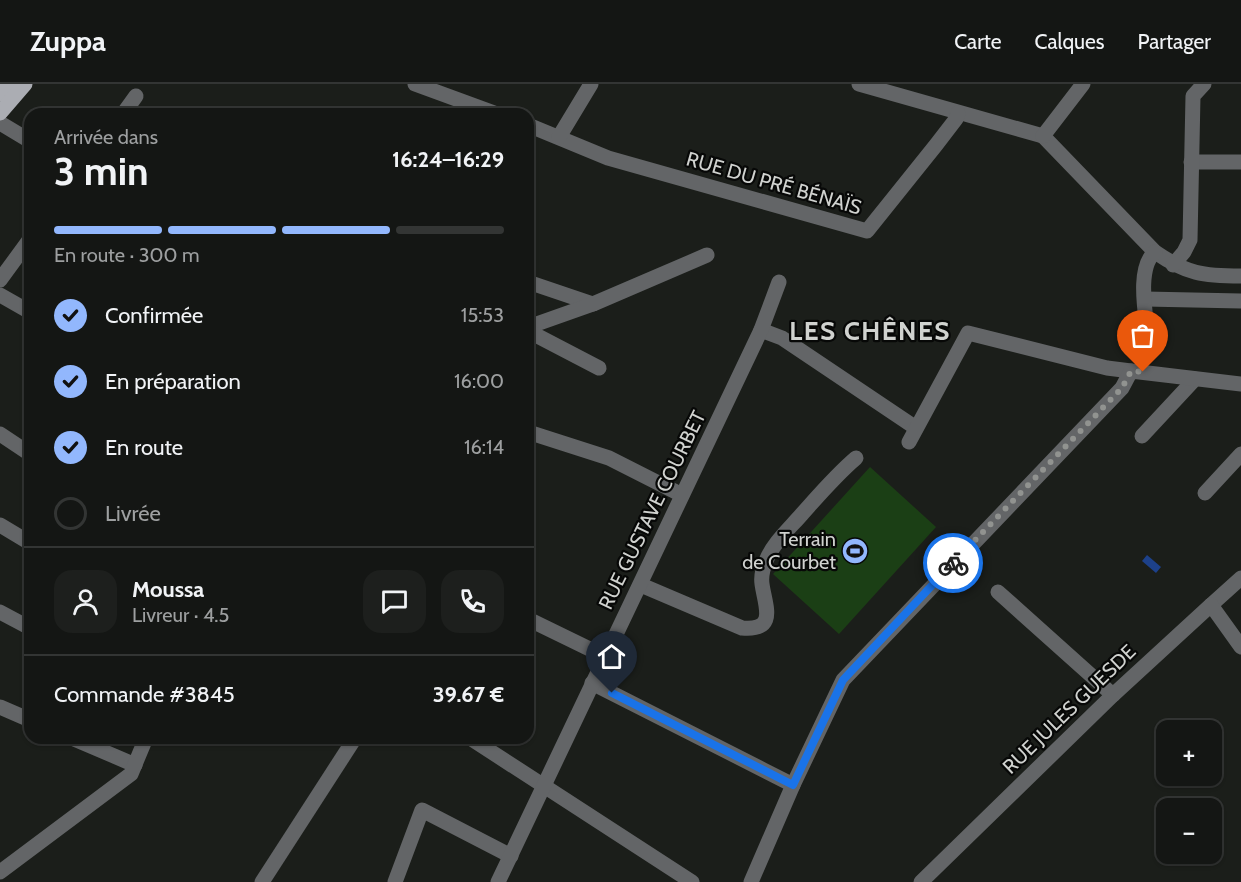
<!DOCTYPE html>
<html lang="fr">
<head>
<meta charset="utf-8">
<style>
  :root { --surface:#141614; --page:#1d1f1d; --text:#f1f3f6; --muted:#9d9fa0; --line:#333534; --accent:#92b7fd }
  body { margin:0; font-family:Cabin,sans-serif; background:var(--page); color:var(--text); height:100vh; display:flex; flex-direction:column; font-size:22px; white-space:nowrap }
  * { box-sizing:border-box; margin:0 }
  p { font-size:20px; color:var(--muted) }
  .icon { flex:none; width:33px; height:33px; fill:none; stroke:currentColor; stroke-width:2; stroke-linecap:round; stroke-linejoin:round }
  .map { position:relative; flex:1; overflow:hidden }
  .details { position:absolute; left:24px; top:24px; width:510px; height:636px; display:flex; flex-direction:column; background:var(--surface); border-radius:18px; box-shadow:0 2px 4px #0004,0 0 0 2px var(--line) }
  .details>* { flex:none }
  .controls { position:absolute; left:1156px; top:636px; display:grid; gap:12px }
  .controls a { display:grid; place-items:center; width:66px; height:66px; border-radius:12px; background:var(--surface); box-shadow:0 2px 4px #0004,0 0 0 2px var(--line); font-size:30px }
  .pin { position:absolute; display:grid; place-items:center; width:51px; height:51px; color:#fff; margin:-62px -26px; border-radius:50% 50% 50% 0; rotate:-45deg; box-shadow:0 0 6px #0007 }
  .pin .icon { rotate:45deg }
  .courier { position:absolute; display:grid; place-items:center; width:60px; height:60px; margin:-30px; border:4px solid #1a73e8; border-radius:50%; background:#fff; color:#222; box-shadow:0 2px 8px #0007 }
  .summary em { font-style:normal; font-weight:800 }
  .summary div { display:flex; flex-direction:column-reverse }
  .summary { display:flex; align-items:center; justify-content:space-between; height:102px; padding:0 30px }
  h1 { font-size:39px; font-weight:800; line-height:45px }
  .bar { display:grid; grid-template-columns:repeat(4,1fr); gap:9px 6px; align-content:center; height:72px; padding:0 30px }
  .bar i { height:8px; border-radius:4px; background:var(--line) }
  .bar .active { background:var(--accent) }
  .bar p { grid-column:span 4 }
  .line { display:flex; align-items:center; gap:15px; padding:0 30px; border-top:2px solid var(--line) }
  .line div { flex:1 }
  .round { display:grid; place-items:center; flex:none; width:63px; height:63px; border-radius:18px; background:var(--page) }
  ol { padding:0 30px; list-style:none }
  li { display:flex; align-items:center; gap:18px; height:66px }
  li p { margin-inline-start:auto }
  li .icon { padding:6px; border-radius:50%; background:var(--accent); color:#111; stroke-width:4 }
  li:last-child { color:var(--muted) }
  li i { width:33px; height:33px; border:3px solid var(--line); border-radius:50% }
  header { display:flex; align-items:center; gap:36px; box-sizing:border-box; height:84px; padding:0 30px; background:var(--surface); border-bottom:2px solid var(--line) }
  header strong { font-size:28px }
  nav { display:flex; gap:33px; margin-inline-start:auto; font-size:21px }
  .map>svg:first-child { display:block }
  .green { fill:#1b3f15 }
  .water { fill:#1d418a }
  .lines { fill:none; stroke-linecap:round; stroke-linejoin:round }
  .minor { stroke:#636567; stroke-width:15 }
  .major { stroke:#abadb3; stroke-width:15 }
  .done { stroke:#919390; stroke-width:6; stroke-dasharray:0 10.8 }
  .route { stroke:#1a73e8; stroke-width:8 }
  .labels { text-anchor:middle; stroke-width:4.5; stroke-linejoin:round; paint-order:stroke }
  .street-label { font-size:20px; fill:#d0d2cf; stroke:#070807 }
  .poi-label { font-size:20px; fill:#d0d2cf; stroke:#070807; text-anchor:end }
  .district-label { font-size:26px; font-weight:bold; letter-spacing:1.5px; fill:#d0d2cf; stroke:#070807 }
</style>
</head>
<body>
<header>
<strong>Zuppa</strong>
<nav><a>Carte</a><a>Calques</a><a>Partager</a></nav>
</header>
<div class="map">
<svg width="1241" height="798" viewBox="0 0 1241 798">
  <rect width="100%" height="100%" fill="#1b1e1a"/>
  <path class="green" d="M870 383 936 443 839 550 773 490Z"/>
  <path class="water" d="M1147 471 1161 483 1156 489 1142 477Z"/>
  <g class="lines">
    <g class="minor">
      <path d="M415 0 497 30"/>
      <path d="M859 0 1043 52"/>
      <path d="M123 30 136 12"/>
      <path d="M0 39 30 57"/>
      <path d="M528 41 608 74 867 147 936 61 956 35 958 29"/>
      <path d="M1043 52 1155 168C1187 190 1203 192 1241 192"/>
      <path d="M1043 52 1083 0"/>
      <path d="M559 53 591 0"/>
      <path d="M1191 78H1241"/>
      <path d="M1173 181 1184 168 1190 156 1193 12 1204 0"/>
      <path d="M0 196 30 155"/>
      <path d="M528 198 593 220"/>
      <path d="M0 211 30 228"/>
      <path d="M1145 215 1241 217"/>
      <path d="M528 243 593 220 707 171"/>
      <path d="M761 246 782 254 916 344"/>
      <path d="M528 247 599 284"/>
      <path d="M1148 254C1146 231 1136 184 1155 168"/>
      <path d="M528 348 609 374 682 411"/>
      <path d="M0 350 30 370"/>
      <path d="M1142 352 1195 295"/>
      <path d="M909 358 968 249 1107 284 1131 287"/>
      <path d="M1205 409 1241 370"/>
      <path d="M0 441 30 459"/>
      <path d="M641 501 742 544C778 547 765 522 762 500 761 493 763 484 766 477 773 459 789 445 802 430 819 411 836 391 856 374"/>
      <path d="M998 508 1113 611"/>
      <path d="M1211 521 1241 494"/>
      <path d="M0 528 30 544"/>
      <path d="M528 535 604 572"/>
      <path d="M592 599 793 701"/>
      <path d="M0 623 30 636"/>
      <path d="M72 654 135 681"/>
      <path d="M470 654 692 798"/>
      <path d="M0 788 131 690 146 654"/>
      <path d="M262 798 355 654"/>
      <path d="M395 798 422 726 511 772"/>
      <path d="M498 798 761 246 779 198"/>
      <path d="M751 798 793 701 843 596 1122 304 1131 287 1241 300"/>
      <path d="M921 798 1113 611 1211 521 1241 563"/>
    </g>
    <g class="major">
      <path d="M0 10 9 0"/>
      <path d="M0 29 25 0"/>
    </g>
  </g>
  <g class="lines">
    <path class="done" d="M953 479 1122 304 1131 287 1143 288"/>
    <path class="route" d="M612 609 793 701 843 596 953 479"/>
  </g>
  <defs>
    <symbol id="stadium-disc" viewBox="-11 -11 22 22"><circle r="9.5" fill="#92b7fd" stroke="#070807"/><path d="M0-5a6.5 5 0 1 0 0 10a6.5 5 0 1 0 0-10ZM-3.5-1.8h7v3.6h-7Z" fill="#111"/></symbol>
  </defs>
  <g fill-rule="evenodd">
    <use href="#stadium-disc" x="840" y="452" width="30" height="30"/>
  </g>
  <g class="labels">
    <g class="street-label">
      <text transform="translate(774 99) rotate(16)" y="7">RUE DU PRÉ BÉNAÏS</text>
      <text transform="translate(652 426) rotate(-64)" y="7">RUE GUSTAVE COURBET</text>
      <text transform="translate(1069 625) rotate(-44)" y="7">RUE JULES GUESDE</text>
    </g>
    <g class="poi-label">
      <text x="836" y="462">Terrain<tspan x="836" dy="23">de Courbet</tspan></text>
    </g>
    <g class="district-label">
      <text x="870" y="256">LES CHÊNES</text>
    </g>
  </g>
</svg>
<div class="controls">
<a>+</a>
<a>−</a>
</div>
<div class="pin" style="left:1143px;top:288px;background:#ea580c"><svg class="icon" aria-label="bag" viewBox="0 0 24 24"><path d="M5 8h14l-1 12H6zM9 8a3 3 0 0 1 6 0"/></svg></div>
<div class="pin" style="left:612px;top:609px;background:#1f2937"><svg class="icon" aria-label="home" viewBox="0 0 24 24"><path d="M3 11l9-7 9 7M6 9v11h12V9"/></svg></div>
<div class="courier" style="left:953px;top:479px"><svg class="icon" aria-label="bike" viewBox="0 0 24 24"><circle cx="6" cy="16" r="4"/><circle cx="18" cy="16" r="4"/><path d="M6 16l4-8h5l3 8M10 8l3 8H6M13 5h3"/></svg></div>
<section class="details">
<div class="summary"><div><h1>3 min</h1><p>Arrivée dans</p></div><em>16:24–16:29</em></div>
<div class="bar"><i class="active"></i><i class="active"></i><i class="active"></i><i></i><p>En route · 300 m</p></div>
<ol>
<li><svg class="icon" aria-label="check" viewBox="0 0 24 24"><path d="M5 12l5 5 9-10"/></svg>Confirmée<p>15:53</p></li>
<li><svg class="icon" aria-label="check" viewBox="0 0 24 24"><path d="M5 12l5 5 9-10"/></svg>En préparation<p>16:00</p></li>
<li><svg class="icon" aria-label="check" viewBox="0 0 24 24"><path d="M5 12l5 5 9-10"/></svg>En route<p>16:14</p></li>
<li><i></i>Livrée</li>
</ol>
<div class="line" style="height:108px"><a class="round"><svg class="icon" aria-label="person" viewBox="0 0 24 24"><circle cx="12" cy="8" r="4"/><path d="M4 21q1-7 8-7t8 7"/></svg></a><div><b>Moussa</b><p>Livreur · 4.5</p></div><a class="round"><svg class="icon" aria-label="chat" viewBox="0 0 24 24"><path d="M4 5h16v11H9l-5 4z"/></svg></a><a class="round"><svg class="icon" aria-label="phone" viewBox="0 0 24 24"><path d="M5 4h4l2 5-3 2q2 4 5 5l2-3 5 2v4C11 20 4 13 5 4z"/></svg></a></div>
<div class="line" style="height:78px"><div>Commande #3845</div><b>39.67 €</b></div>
</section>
</div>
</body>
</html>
